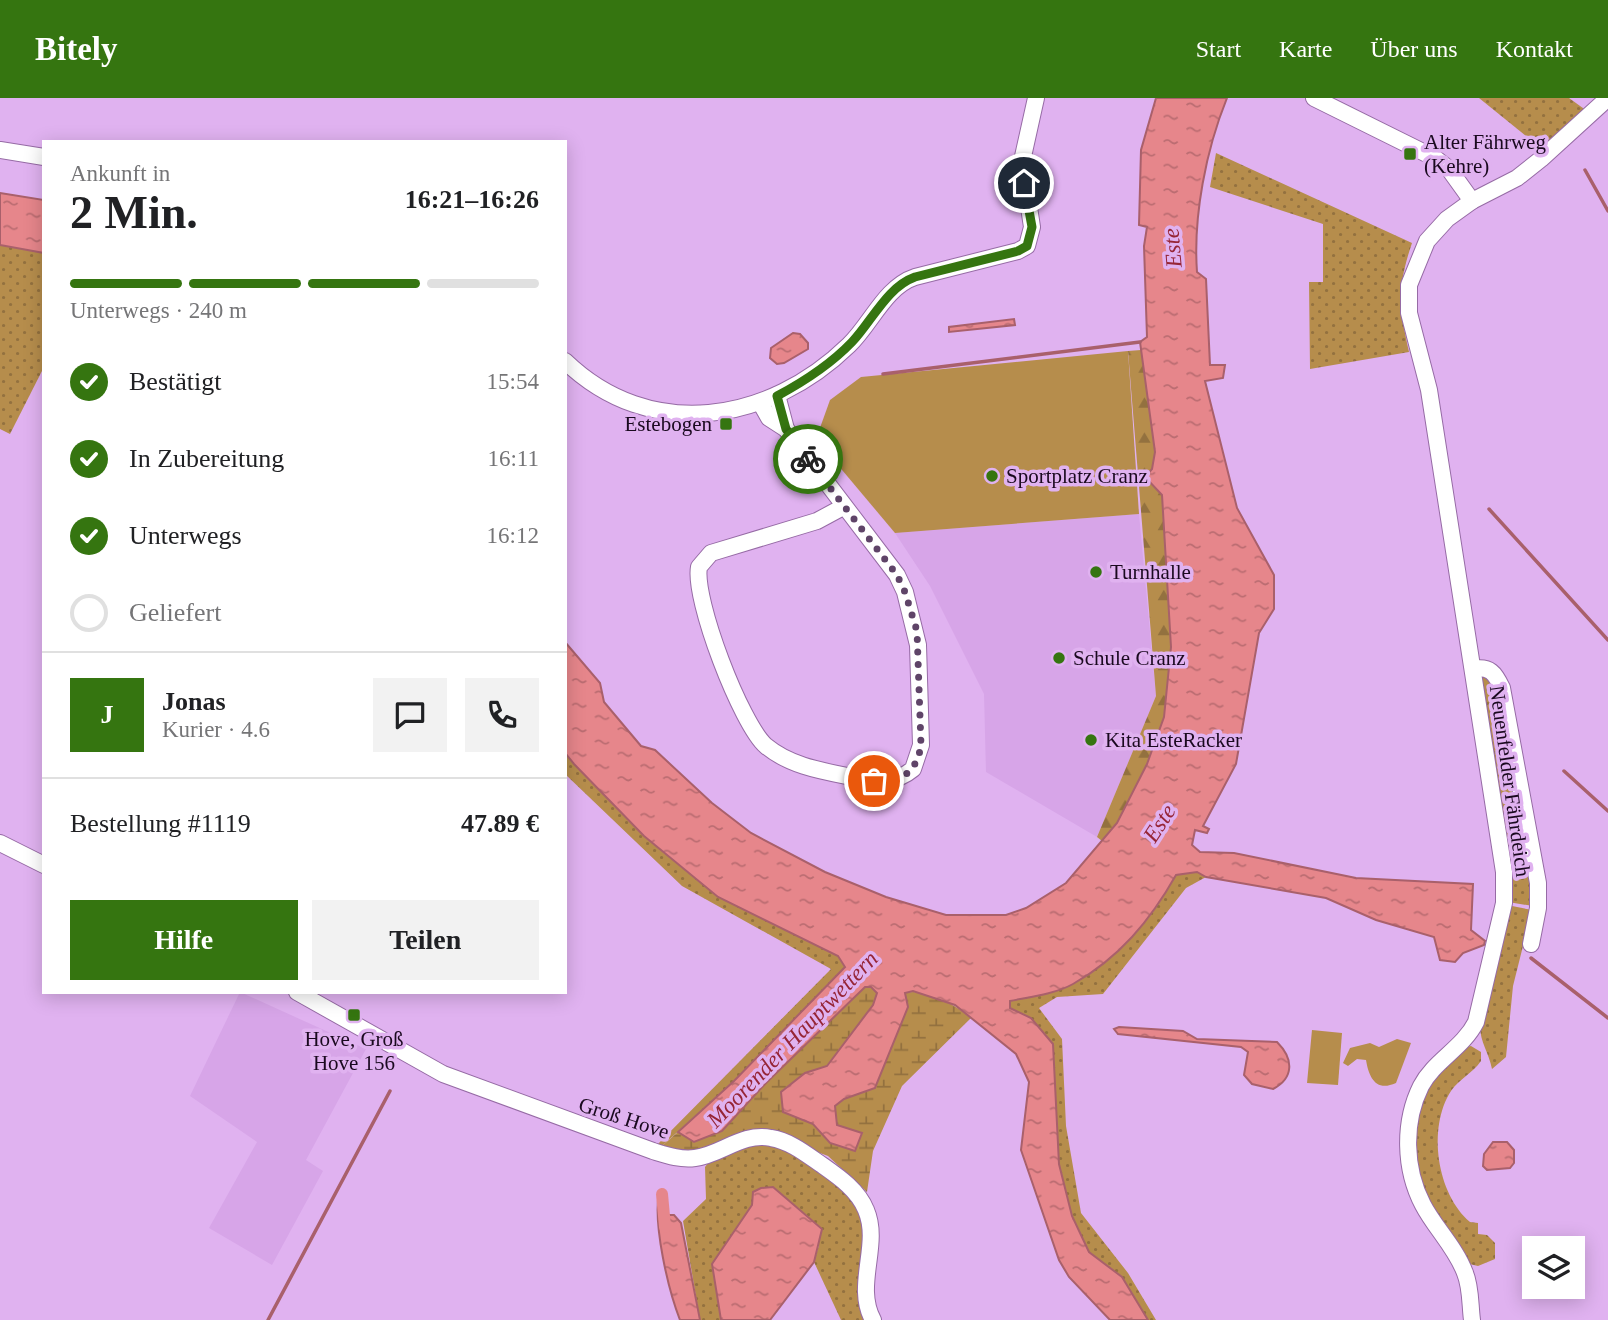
<!DOCTYPE html>
<html lang="de">
<head>
<meta charset="utf-8">
<style>
  :root { --surface:#fff; --page:#f2f2f2; --text:#202124; --muted:#757577; --line:#e0e0e0; --accent:#357510 }
  body { margin:0; font-family:"Times New Roman",serif; background:var(--page); color:var(--text); height:100vh; display:flex; flex-direction:column; font-size:26px; white-space:nowrap }
  * { box-sizing:border-box; margin:0 }
  p { font-size:23px; color:var(--muted) }
  .icon { flex:none; width:38px; height:38px; fill:none; stroke:currentColor; stroke-width:2; stroke-linecap:round; stroke-linejoin:round }
  .map { position:relative; flex:1; overflow:hidden }
  .drawer { position:absolute; left:42px; top:42px; width:525px; height:854px; display:flex; flex-direction:column; background:var(--surface); border-radius:0px; box-shadow:0 4px 18px #0003 }
  .drawer>* { flex:none }
  .controls { position:absolute; left:1522px; top:1138px; display:grid; gap:14px }
  .controls a { display:grid; place-items:center; width:63px; height:63px; border-radius:0px; background:var(--surface); box-shadow:0 4px 18px #0003; font-size:35px }
  .pin { position:absolute; display:grid; place-items:center; width:60px; height:60px; color:#fff; margin:-30px; border:4px solid #fff; border-radius:50%; box-shadow:0 2px 7px #0007 }
  .courier { position:absolute; display:grid; place-items:center; width:70px; height:70px; margin:-35px; border:5px solid #357510; border-radius:50%; background:#fff; color:#222; box-shadow:0 2px 9px #0007 }
  .summary em { font-style:normal; font-weight:600 }
  .summary div { display:flex; flex-direction:column-reverse }
  .summary { display:flex; align-items:center; justify-content:space-between; height:119px; padding:0 28px }
  h1 { font-size:46px; font-weight:600; line-height:52px }
  .bar { display:grid; grid-template-columns:repeat(4,1fr); gap:10px 7px; align-content:center; height:84px; padding:0 28px }
  .bar i { height:9px; border-radius:5px; background:var(--line) }
  .bar .active { background:var(--accent) }
  .bar p { grid-column:span 4 }
  .line { display:flex; align-items:center; gap:18px; padding:0 28px; border-top:2px solid var(--line) }
  .line div { flex:1 }
  .round { display:grid; place-items:center; flex:none; width:74px; height:74px; border-radius:0px; background:var(--page) }
  ol { padding:0 28px; list-style:none }
  li { display:flex; align-items:center; gap:21px; height:77px }
  li p { margin-inline-start:auto }
  li .icon { padding:7px; border-radius:50%; background:var(--accent); color:#fff; stroke-width:4 }
  li:last-child { color:var(--muted) }
  li i { width:38px; height:38px; border:4px solid var(--line); border-radius:50% }
  .button { display:flex; gap:14px; margin-top:auto; padding:14px 28px }
  .button a { flex:1; height:80px; border-radius:0px; background:var(--accent); color:#fff; font-size:28px; font-weight:600; line-height:80px; text-align:center }
  .button a+a { background:var(--page); color:var(--text) }
  header { display:flex; align-items:center; gap:42px; box-sizing:border-box; height:98px; padding:0 35px; background:var(--accent); color:#fff }
  header strong { font-size:33px }
  nav { display:flex; gap:38px; margin-inline-start:auto; font-size:24px }
  .map>svg:first-child { display:block }
  .built { fill:#d7a5e8 }
  .grass { fill:url(#grass-dots) }
  .forest { fill:url(#forest-firs) }
  .wetland { fill:url(#wetland-marsh) }
  .park { fill:#b68d4c }
  .water { fill:url(#water-ripples); stroke:#a9606b; stroke-width:2 }
  .lines { fill:none; stroke-linecap:round; stroke-linejoin:round }
  .stream { stroke:#a9606b; stroke-width:3.5 }
  .canal { stroke:#e6868b; stroke-width:12 }
  .minor-casing { stroke:#966ba5; stroke-width:18 }
  .minor { stroke:#fff; stroke-width:16 }
  .done { stroke:#5f4468; stroke-width:7; stroke-dasharray:0 12.6 }
  .route { stroke:#357510; stroke-width:9 }
  .poi-dot { fill:#357510; stroke:#e0b2f0; stroke-width:2.5 }
  .labels { text-anchor:middle; stroke-width:7; stroke-linejoin:round; paint-order:stroke }
  .poi-label { font-size:21px; fill:#1a091f; stroke:#e0b2f0; text-anchor:start }
  .street-label { font-size:21px; fill:#1a091f; stroke:#e0b2f0 }
  .water-label { font-size:23px; font-style:italic; fill:#962536; stroke:#e0b2f0 }
</style>
</head>
<body>
<header>
<strong>Bitely</strong>
<nav><a>Start</a><a>Karte</a><a>Über uns</a><a>Kontakt</a></nav>
</header>
<div class="map">
<svg width="1608" height="1222" viewBox="0 0 1608 1222">
  <defs>
    <pattern id="grass-dots" width="8" height="8" patternUnits="userSpaceOnUse" patternTransform="scale(1.75)"><rect width="8" height="8" fill="#b68d4c"/><path d="M2 2h.1M6 6h.1" fill="none" stroke="#93713f" stroke-width="1.8" stroke-linecap="round"/></pattern>
    <pattern id="forest-firs" width="22" height="20" patternUnits="userSpaceOnUse" patternTransform="scale(1.75)"><rect width="22" height="20" fill="#b68d4c"/><path d="M5 1l3.5 6h-7zM16 11l3.5 6h-7z" fill="#93713f"/></pattern>
    <pattern id="wetland-marsh" width="20" height="14" patternUnits="userSpaceOnUse" patternTransform="scale(1.75)"><rect width="20" height="14" fill="#b68d4c"/><path d="M1 5h8M5 5V1M11 12h8M15 12V8" fill="none" stroke="#93713f"/></pattern>
    <pattern id="water-ripples" width="26" height="14" patternUnits="userSpaceOnUse" patternTransform="scale(1.75)"><rect width="26" height="14" fill="#e6868b"/><path d="M2 4q2-2 4 0t4 0M15 11q2-2 4 0t4 0" fill="none" stroke="#ba6c71"/></pattern>
  </defs>
  <rect width="100%" height="100%" fill="#e0b2f0"/>
  <g class="built">
    <path d="M1139 416 1156 598 1097 739 986 674 984 596 930 488 895 435Z"/>
    <path d="M240 894 366 951 306 1062 323 1073 272 1167 209 1130 257 1044 190 998Z"/>
  </g>
  <g class="grass">
    <path d="M1479 0H1569L1587 13 1542 51Z"/>
    <path d="M1216 55 1412 145C1397 189 1399 209 1409 254L1310 271 1309 184H1323V126L1210 89Z"/>
    <path d="M0 147 44 155V269L10 336 0 331Z"/>
    <path d="M1481 576H1487L1497 590 1530 769 1533 808 1508 804Z"/>
    <path d="M565 655 644 738 718 799 838 858 845 869 734 983 662 1048 655 1049 831 871 682 788 565 676Z"/>
    <path d="M1197 774 1206 779 1186 790 1103 896 1057 899 1039 910 1062 941 1066 1028 1081 1115 1128 1175 1156 1222H1148L1122 1179 1089 1154 1072 1118 1059 1066 1053 946 1031 920 1010 910V903C1030 899 1055 896 1073 886 1119 860 1151 823 1176 777Z"/>
    <path d="M1507 807 1532 812 1513 888 1506 959 1492 971C1489 955 1480 944 1480 928Z"/>
    <path d="M1471 948 1481 954V963C1473 975 1459 981 1451 993 1427 1030 1437 1096 1470 1124L1478 1125V1136L1487 1137 1495 1145V1161L1478 1168 1465 1165C1430 1111 1394 1052 1429 988 1438 973 1454 961 1466 949Z"/>
    <path d="M767 1045C791 1054 841 1082 855 1105 870 1131 866 1191 867 1222H841L814 1164 819 1147 753 1094 752 1107 712 1166 721 1222H700L683 1123 706 1101 705 1069 708 1065 755 1046Z"/>
  </g>
  <path class="forest" d="M1141 252 1155 354 1152 371 1162 397 1171 549 1164 619 1147 666 1117 725 1102 743 1097 739 1156 598 1128 253Z"/>
  <path class="wetland" d="M865 889H871L878 895 873 907 827 968 805 975 783 1014 813 1026 830 1045 837 1027 835 1008 844 1001 875 989 905 895C927 890 955 907 971 920L902 988 873 1053 867 1094 828 1058 756 1031 691 1055 662 1048 678 1034 694 1044 722 1033 765 986Z"/>
  <g class="park">
    <path d="M1128 253 1139 416 895 435 816 341 830 302 861 279Z"/>
    <path d="M1312 932 1342 935 1338 987 1307 985Z"/>
    <path d="M1397 941 1411 945 1396 985C1376 994 1369 980 1366 962L1357 961 1348 968 1343 965 1350 950 1370 945 1379 949Z"/>
  </g>
  <g class="water">
    <path d="M1156 0H1227C1206 52 1193 118 1197 174L1206 181 1210 267H1225L1223 280 1205 283 1237 410 1274 477V511L1259 535 1236 666 1203 728 1209 731 1207 735 1195 732 1192 747 1200 754 1234 755 1356 780 1473 786 1471 832 1485 843 1484 847 1463 855 1455 864 1440 862 1434 839 1376 822 1326 800 1206 779 1197 774 1176 777C1150 823 1119 860 1073 886 1055 896 1030 899 1010 903V910L1031 920 1053 946 1059 1066 1072 1118 1089 1154 1122 1179 1148 1222H1110L1069 1179 1059 1162 1021 1052 1029 984 1016 956 955 907 913 893 905 895 908 909 875 990 844 1001 835 1008 837 1027 862 1035 855 1053 830 1045 813 1026 783 1014 781 994 805 975 827 968 873 907 877 895 871 889H865L765 986 722 1033 694 1044 678 1034 734 983 845 869 838 858 718 799 644 738 574 666 565 655V544L600 585 604 604 641 648 655 652 712 705 751 735 825 774 886 799 946 817H1006L1026 810 1066 785 1117 725 1147 666 1164 619 1171 549 1162 397 1145 379 1152 371 1155 354 1140 244 1147 239 1144 148 1147 129 1139 127 1141 52Z"/>
    <path d="M0 95 44 102V155L0 147Z"/>
    <path d="M1014 221 1015 227 949 234V229Z"/>
    <path d="M793 235 800 236 808 245V251L784 265 777 266 770 260 771 250Z"/>
    <path d="M1119 929 1183 933 1197 941 1277 944C1294 961 1294 980 1273 991L1252 986 1244 977 1248 954 1241 949 1118 936 1114 931Z"/>
    <path d="M1493 1044H1507L1514 1052V1065L1510 1070 1487 1072 1483 1068 1484 1056Z"/>
    <path d="M773 1089 822 1131 814 1164 770 1222H721L712 1166 752 1107 753 1094 761 1090Z"/>
    <path d="M659 1094 662 1096 663 1117H674L681 1125 700 1222H680C668 1191 653 1127 659 1094Z"/>
  </g>
  <g class="lines">
    <g class="stream">
      <path d="M1585 72 1608 113"/>
      <path d="M883 276 1140 244"/>
      <path d="M1489 411 1608 542"/>
      <path d="M1564 673 1608 713"/>
      <path d="M1531 860 1608 920"/>
      <path d="M268 1222 390 993"/>
    </g>
    <path class="canal" d="M662 1096 665 1129"/>
    <defs>
      <g id="minor">
        <path d="M1314 0 1435 60 1449 71 1472 103"/>
        <path d="M0 52 44 59"/>
        <path d="M565 263C650 345 769 325 849 247 871 226 885 189 915 179L1018 153 1027 148 1032 129 1022 63 1036 0"/>
        <path d="M777 297 786 331"/>
        <path d="M760 304 769 320 786 331 897 477 905 494 918 547 921 647 913 671C894 687 875 683 852 679 822 673 790 668 766 648 741 626 693 501 699 469L711 455 817 423 843 409"/>
        <path d="M1473 571C1490 568 1495 575 1502 590L1538 785V810L1531 846"/>
        <path d="M0 745 44 767"/>
        <path d="M297 894 443 976 653 1053C666 1057 680 1062 695 1060 721 1057 742 1034 771 1040 790 1043 806 1056 822 1067 839 1079 858 1092 866 1112 881 1147 854 1187 873 1222"/>
        <path d="M1472 1222C1470 1207 1471 1189 1465 1175 1456 1150 1435 1130 1423 1107 1404 1071 1403 1024 1421 988 1434 963 1463 950 1476 924L1504 805V774L1429 292 1409 215V187L1427 143 1447 121 1472 103 1517 80 1541 61 1608 0"/>
      </g>
    </defs>
    <use href="#minor" class="minor-casing"/>
    <use href="#minor" class="minor"/>
  </g>
  <g class="lines">
    <path class="done" d="M808 361 897 477 905 494 917 533 921 647 918 662 904 679 874 683"/>
    <path class="route" d="M808 361 786 331 777 298C805 283 830 267 852 244 872 223 887 189 915 179L1018 153 1027 148 1032 129 1024 85"/>
  </g>
  <g class="poi-dot">
    <rect x="1403" y="49" width="14" height="14" rx="3.5"/>
    <rect x="719" y="319" width="14" height="14" rx="3.5"/>
    <circle cx="992" cy="378" r="7"/>
    <circle cx="1096" cy="474" r="7"/>
    <circle cx="1059" cy="560" r="7"/>
    <circle cx="1091" cy="642" r="7"/>
    <rect x="347" y="910" width="14" height="14" rx="3.5"/>
  </g>
  <g class="labels">
    <g class="poi-label">
      <text x="1424" y="51">Alter Fährweg<tspan x="1424" dy="24">(Kehre)</tspan></text>
      <text x="712" y="333" text-anchor="end">Estebogen</text>
      <text x="1006" y="385">Sportplatz Cranz</text>
      <text x="1110" y="481">Turnhalle</text>
      <text x="1073" y="567">Schule Cranz</text>
      <text x="1105" y="649">Kita EsteRacker</text>
      <text x="354" y="948" text-anchor="middle">Hove, Groß<tspan x="354" dy="24">Hove 156</tspan></text>
    </g>
    <g class="street-label">
      <text transform="translate(1510 683) rotate(82)" y="7">Neuenfelder Fährdeich</text>
      <text transform="translate(624 1020) rotate(18)" y="7">Groß Hove</text>
    </g>
    <g class="water-label">
      <text transform="translate(1172 150) rotate(-95)" y="8">Este</text>
      <text transform="translate(1159 725) rotate(-57)" y="8">Este</text>
      <text transform="translate(792 941) rotate(-46)" y="8">Moorender Hauptwettern</text>
    </g>
  </g>
</svg>
<div class="controls">
<a><svg class="icon" aria-label="layers" viewBox="0 0 24 24"><path d="M12 4l9 5-9 5-9-5zM3 14l9 5 9-5"/></svg></a>
</div>
<div class="pin" style="left:874px;top:683px;background:#ea580c"><svg class="icon" aria-label="bag" viewBox="0 0 24 24"><path d="M5 8h14l-1 12H6zM9 8a3 3 0 0 1 6 0"/></svg></div>
<div class="pin" style="left:1024px;top:85px;background:#1f2937"><svg class="icon" aria-label="home" viewBox="0 0 24 24"><path d="M3 11l9-7 9 7M6 9v11h12V9"/></svg></div>
<div class="courier" style="left:808px;top:361px"><svg class="icon" aria-label="bike" viewBox="0 0 24 24"><circle cx="6" cy="16" r="4"/><circle cx="18" cy="16" r="4"/><path d="M6 16l4-8h5l3 8M10 8l3 8H6M13 5h3"/></svg></div>
<section class="drawer">
<div class="summary"><div><h1>2 Min.</h1><p>Ankunft in</p></div><em>16:21–16:26</em></div>
<div class="bar"><i class="active"></i><i class="active"></i><i class="active"></i><i></i><p>Unterwegs · 240 m</p></div>
<ol>
<li><svg class="icon" aria-label="check" viewBox="0 0 24 24"><path d="M5 12l5 5 9-10"/></svg>Bestätigt<p>15:54</p></li>
<li><svg class="icon" aria-label="check" viewBox="0 0 24 24"><path d="M5 12l5 5 9-10"/></svg>In Zubereitung<p>16:11</p></li>
<li><svg class="icon" aria-label="check" viewBox="0 0 24 24"><path d="M5 12l5 5 9-10"/></svg>Unterwegs<p>16:12</p></li>
<li><i></i>Geliefert</li>
</ol>
<div class="line" style="height:126px"><b class="round" style="background:var(--accent);color:#fff">J</b><div><b>Jonas</b><p>Kurier · 4.6</p></div><a class="round"><svg class="icon" aria-label="chat" viewBox="0 0 24 24"><path d="M4 5h16v11H9l-5 4z"/></svg></a><a class="round"><svg class="icon" aria-label="phone" viewBox="0 0 24 24"><path d="M5 4h4l2 5-3 2q2 4 5 5l2-3 5 2v4C11 20 4 13 5 4z"/></svg></a></div>
<div class="line" style="height:91px"><div>Bestellung #1119</div><b>47.89 €</b></div>
<div class="button"><a>Hilfe</a><a>Teilen</a></div>
</section>
</div>
</body>
</html>
